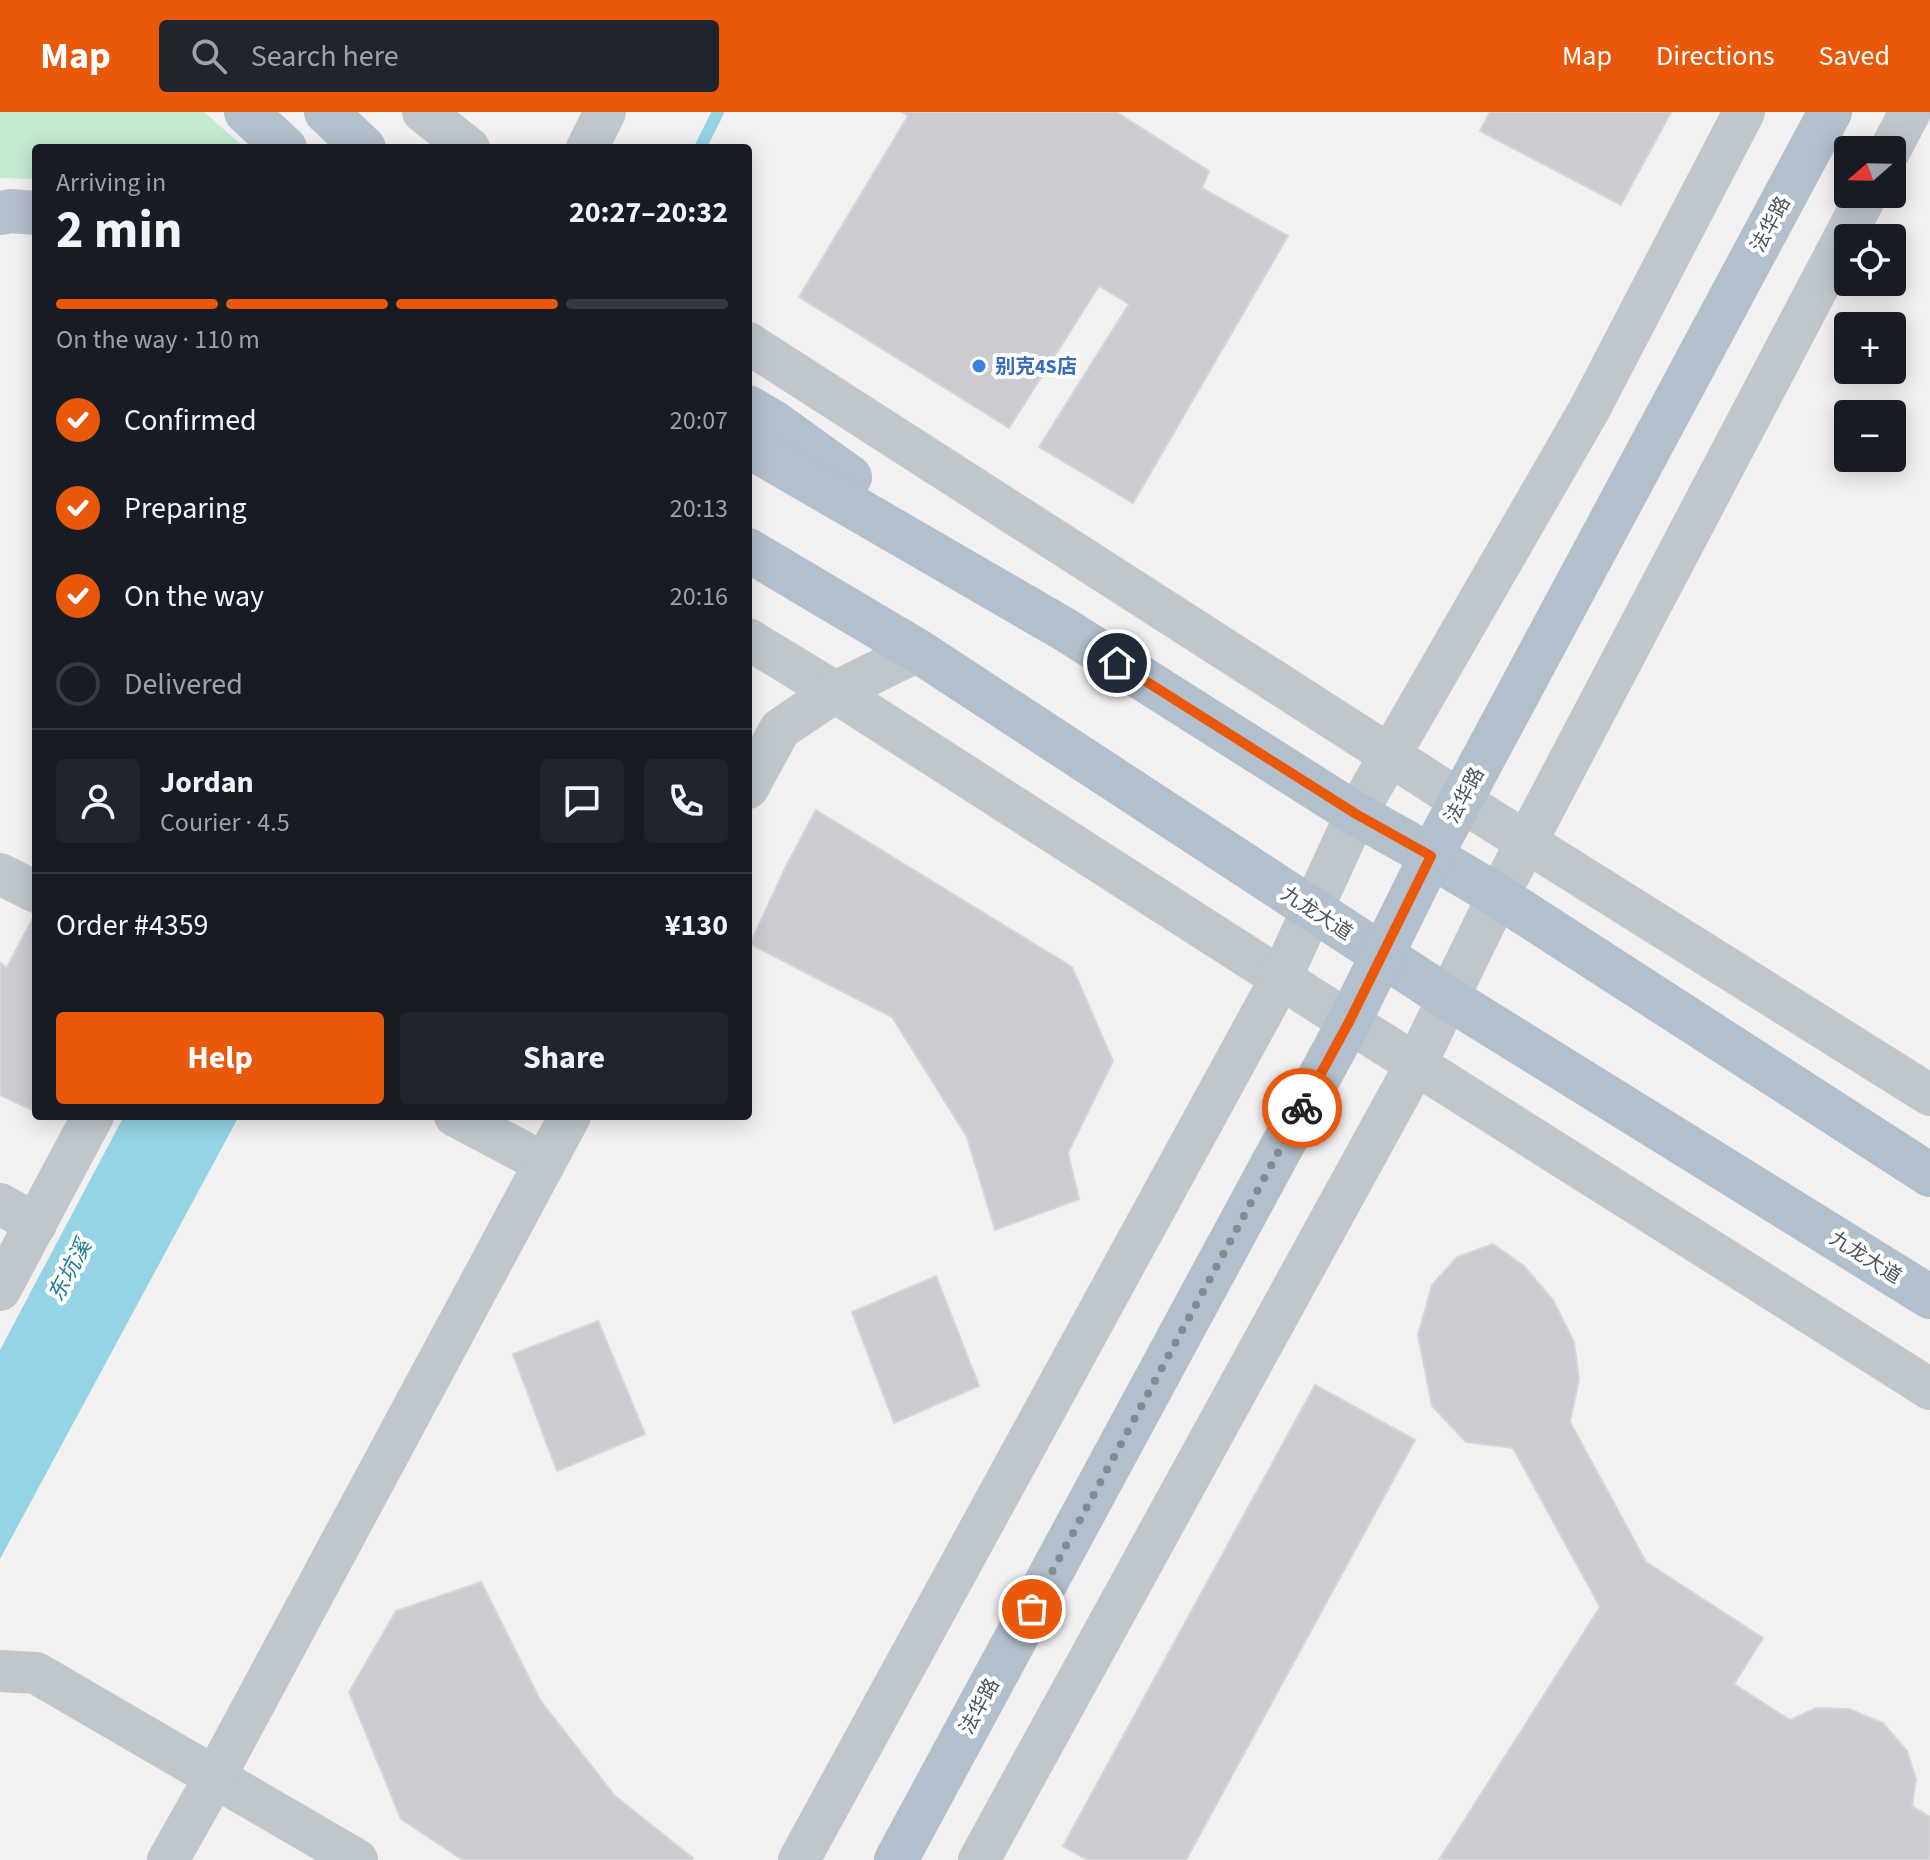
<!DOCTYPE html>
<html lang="en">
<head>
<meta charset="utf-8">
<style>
  :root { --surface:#171b24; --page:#20242c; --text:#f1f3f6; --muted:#9ea1a6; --line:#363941; --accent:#ea580c }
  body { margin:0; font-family:"Source Sans 3","Noto Sans SC",sans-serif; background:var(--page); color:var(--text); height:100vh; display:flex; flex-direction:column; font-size:30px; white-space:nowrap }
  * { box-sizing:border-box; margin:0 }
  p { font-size:26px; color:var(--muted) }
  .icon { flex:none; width:44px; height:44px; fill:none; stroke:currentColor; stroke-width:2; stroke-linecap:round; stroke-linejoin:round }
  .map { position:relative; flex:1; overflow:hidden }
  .details { position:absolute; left:32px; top:32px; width:720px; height:976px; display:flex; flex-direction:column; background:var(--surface); border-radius:8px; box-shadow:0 4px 20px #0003 }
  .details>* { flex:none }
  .needle { width:52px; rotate:250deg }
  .fabs { position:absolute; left:1834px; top:24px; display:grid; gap:16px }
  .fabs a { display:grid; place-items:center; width:72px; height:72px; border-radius:8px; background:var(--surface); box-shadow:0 4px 20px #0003; font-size:40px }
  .pin { position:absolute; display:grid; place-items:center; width:68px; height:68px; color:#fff; margin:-34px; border:4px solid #fff; border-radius:50%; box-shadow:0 2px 8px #0007 }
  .courier { position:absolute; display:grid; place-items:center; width:80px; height:80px; margin:-40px; border:6px solid #ea580c; border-radius:50%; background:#fff; color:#222; box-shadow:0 2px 10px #0007 }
  .summary em { font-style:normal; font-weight:700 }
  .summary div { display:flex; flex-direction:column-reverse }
  .summary { display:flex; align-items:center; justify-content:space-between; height:136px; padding:0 24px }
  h1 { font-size:52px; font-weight:700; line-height:60px }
  .bar { display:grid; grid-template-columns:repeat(4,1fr); gap:12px 8px; align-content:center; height:96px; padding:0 24px }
  .bar i { height:10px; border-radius:6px; background:var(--line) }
  .bar .selected { background:var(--accent) }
  .bar p { grid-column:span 4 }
  .line { display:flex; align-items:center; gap:20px; padding:0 24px; border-top:2px solid var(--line) }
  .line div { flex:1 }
  .round { display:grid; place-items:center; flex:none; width:84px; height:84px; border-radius:8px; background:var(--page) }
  ol { padding:0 24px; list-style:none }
  li { display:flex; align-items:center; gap:24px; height:88px }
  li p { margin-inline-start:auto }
  li .icon { padding:8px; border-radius:50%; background:var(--accent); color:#fff; stroke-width:4 }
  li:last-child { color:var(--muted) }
  li i { width:44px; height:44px; border:4px solid var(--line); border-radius:50% }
  .cta { display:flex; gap:16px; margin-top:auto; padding:16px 24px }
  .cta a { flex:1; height:92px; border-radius:8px; background:var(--accent); color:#fff; font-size:32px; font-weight:700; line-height:92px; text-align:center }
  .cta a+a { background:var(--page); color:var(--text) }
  header { display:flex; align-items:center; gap:48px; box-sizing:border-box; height:112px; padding:0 40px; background:var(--accent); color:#fff }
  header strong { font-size:38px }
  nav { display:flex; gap:44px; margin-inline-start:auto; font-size:28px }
  .search { width:560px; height:72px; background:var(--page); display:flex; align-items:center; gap:20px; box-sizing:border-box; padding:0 28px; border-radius:8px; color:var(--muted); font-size:30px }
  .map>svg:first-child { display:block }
  .green { fill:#c3ebd2 }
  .water { fill:#94d4e4 }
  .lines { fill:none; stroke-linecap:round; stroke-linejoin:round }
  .stream { stroke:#94d4e4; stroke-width:12 }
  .building { fill:#caccd2; stroke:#d4d6da; stroke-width:2 }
  .minor { stroke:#bfc7cd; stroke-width:42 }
  .major { stroke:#b2bfcc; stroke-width:44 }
  .done { stroke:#848a8f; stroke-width:8; stroke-dasharray:0 14.4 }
  .route { stroke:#ea580c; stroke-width:10 }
  .shop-dot { fill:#3f7fe0; stroke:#fff; stroke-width:3 }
  .labels { text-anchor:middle; stroke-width:8; stroke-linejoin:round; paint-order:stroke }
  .street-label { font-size:20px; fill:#49535b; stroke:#fff }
  .shop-label { font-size:20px; font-weight:bold; fill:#366cbe; stroke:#fff; text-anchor:start }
  .water-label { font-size:22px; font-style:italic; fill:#1a7d97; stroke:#fff }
</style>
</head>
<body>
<header>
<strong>Map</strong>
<div class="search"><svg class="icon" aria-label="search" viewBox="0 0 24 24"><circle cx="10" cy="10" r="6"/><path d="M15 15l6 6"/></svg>Search here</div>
<nav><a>Map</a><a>Directions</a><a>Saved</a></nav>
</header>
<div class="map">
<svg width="1930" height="1748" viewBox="0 0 1930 1748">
  <rect width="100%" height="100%" fill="#f2f0f0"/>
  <path class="green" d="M0 0H204L245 36H36V67L0 66Z"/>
  <path class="water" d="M124 1004H239L0 1447V1238Z"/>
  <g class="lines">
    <path class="stream" d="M700 36 718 0"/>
  </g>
  <g class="building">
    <path d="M902 0H1116L1209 59 1202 76 1288 124 1133 391 1039 335 1129 192 1099 174 1009 316 799 185 908 4Z"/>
    <path d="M1490 0H1671L1621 93 1480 19Z"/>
    <path d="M816 698 1072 855 1113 949 1068 1041 1079 1087 995 1118 967 1025 892 905 750 832 787 752Z"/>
    <path d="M36 800V1000L0 983V851L7 855Z"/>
    <path d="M1493 1132 1524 1154 1553 1188 1574 1230 1579 1267 1570 1310 1646 1450 1763 1526 1734 1572 1790 1608 1816 1596 1849 1597 1883 1611 1907 1639 1916 1667 1912 1694 1930 1705V1748H1439L1600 1495 1513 1336 1466 1330 1432 1294 1418 1223 1432 1173 1457 1145Z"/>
    <path d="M936 1164 979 1274 894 1311 852 1200Z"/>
    <path d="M598 1209 645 1322 557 1359 513 1242Z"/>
    <path d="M1315 1273 1415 1328 1186 1748H1088L1063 1734Z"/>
    <path d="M481 1470 540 1588 615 1684 693 1746 692 1748H463L401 1707 349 1580 396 1499Z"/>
  </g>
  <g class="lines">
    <g class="minor">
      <path d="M423 0 469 36"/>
      <path d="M587 36 605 0"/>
      <path d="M1890 38 1910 0"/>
      <path d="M748 231 1461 689 1930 983"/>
      <path d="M748 527 835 580 1349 910 1930 1277"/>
      <path d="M748 676 780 617 835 580 918 539"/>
      <path d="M0 762 36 780"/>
      <path d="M455 1004 544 1051"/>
      <path d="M0 1092 36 1112"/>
      <path d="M0 1178 93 1004"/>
      <path d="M0 1559 36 1561 357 1748"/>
      <path d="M168 1748 215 1665 570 1004"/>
      <path d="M799 1748 1281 866 1356 702 1589 298 1744 0"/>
      <path d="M979 1748 1416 952 1498 784 1867 82"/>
    </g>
    <g class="major">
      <path d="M246 0 285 36"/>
      <path d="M326 0 364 36"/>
      <path d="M0 101 11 99 36 101"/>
      <path d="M748 295 775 311 850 365"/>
      <path d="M748 334 1064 517 1356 702 1431 744 1498 784 1930 1063"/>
      <path d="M748 438 918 539 1448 886 1930 1185"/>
      <path d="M896 1748 1349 910 1431 744 1830 0"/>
    </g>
  </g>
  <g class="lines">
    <path class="done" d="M1032 1497 1302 996"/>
    <path class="route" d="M1117 551 1356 702 1431 744 1349 910 1302 996"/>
  </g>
  <circle class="shop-dot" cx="979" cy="254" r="8"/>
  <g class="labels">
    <g class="street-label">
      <text transform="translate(1770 112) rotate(-62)" y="7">法华路</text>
      <text transform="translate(1464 683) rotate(-62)" y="7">法华路</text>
      <text transform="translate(1317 801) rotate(33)" y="7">九龙大道</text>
      <text transform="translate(1866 1145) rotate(32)" y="7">九龙大道</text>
      <text transform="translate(979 1594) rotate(-62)" y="7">法华路</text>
    </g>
    <g class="shop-label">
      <text x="995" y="261">别克4S店</text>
    </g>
    <g class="water-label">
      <text transform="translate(69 1158) rotate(-62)" y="8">东坑溪</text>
    </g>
  </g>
</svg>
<div class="fabs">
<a><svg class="needle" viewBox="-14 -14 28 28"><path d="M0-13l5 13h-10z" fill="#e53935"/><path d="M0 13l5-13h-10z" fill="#9ea1a6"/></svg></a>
<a><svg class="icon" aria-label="locate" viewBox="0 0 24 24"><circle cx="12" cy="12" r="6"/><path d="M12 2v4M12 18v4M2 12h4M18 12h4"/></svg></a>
<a>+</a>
<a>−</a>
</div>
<div class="pin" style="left:1032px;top:1497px;background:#ea580c"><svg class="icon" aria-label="bag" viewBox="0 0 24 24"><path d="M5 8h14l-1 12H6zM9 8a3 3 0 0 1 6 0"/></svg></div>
<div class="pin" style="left:1117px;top:551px;background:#1f2937"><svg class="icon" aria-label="home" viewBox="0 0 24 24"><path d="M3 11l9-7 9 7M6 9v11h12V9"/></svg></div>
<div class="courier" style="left:1302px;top:996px"><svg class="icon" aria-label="bike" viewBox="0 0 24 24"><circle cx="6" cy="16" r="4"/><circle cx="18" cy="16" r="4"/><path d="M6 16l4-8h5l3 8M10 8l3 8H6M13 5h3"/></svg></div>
<section class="details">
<div class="summary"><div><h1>2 min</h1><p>Arriving in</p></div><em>20:27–20:32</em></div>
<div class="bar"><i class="selected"></i><i class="selected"></i><i class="selected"></i><i></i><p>On the way · 110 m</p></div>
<ol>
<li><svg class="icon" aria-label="check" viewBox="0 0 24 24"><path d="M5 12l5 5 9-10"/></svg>Confirmed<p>20:07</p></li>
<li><svg class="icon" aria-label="check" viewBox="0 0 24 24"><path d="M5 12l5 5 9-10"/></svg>Preparing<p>20:13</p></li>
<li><svg class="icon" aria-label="check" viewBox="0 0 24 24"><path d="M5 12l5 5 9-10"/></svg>On the way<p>20:16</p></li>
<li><i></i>Delivered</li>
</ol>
<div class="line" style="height:144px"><a class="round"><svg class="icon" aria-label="person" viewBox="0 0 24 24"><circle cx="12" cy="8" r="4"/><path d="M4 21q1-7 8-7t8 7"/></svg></a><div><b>Jordan</b><p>Courier · 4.5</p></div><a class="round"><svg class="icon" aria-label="chat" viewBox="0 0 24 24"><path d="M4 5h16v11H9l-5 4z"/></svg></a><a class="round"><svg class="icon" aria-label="phone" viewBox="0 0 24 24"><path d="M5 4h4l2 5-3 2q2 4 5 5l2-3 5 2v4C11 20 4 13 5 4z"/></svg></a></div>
<div class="line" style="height:104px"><div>Order #4359</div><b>¥130</b></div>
<div class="cta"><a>Help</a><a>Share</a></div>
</section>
</div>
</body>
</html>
